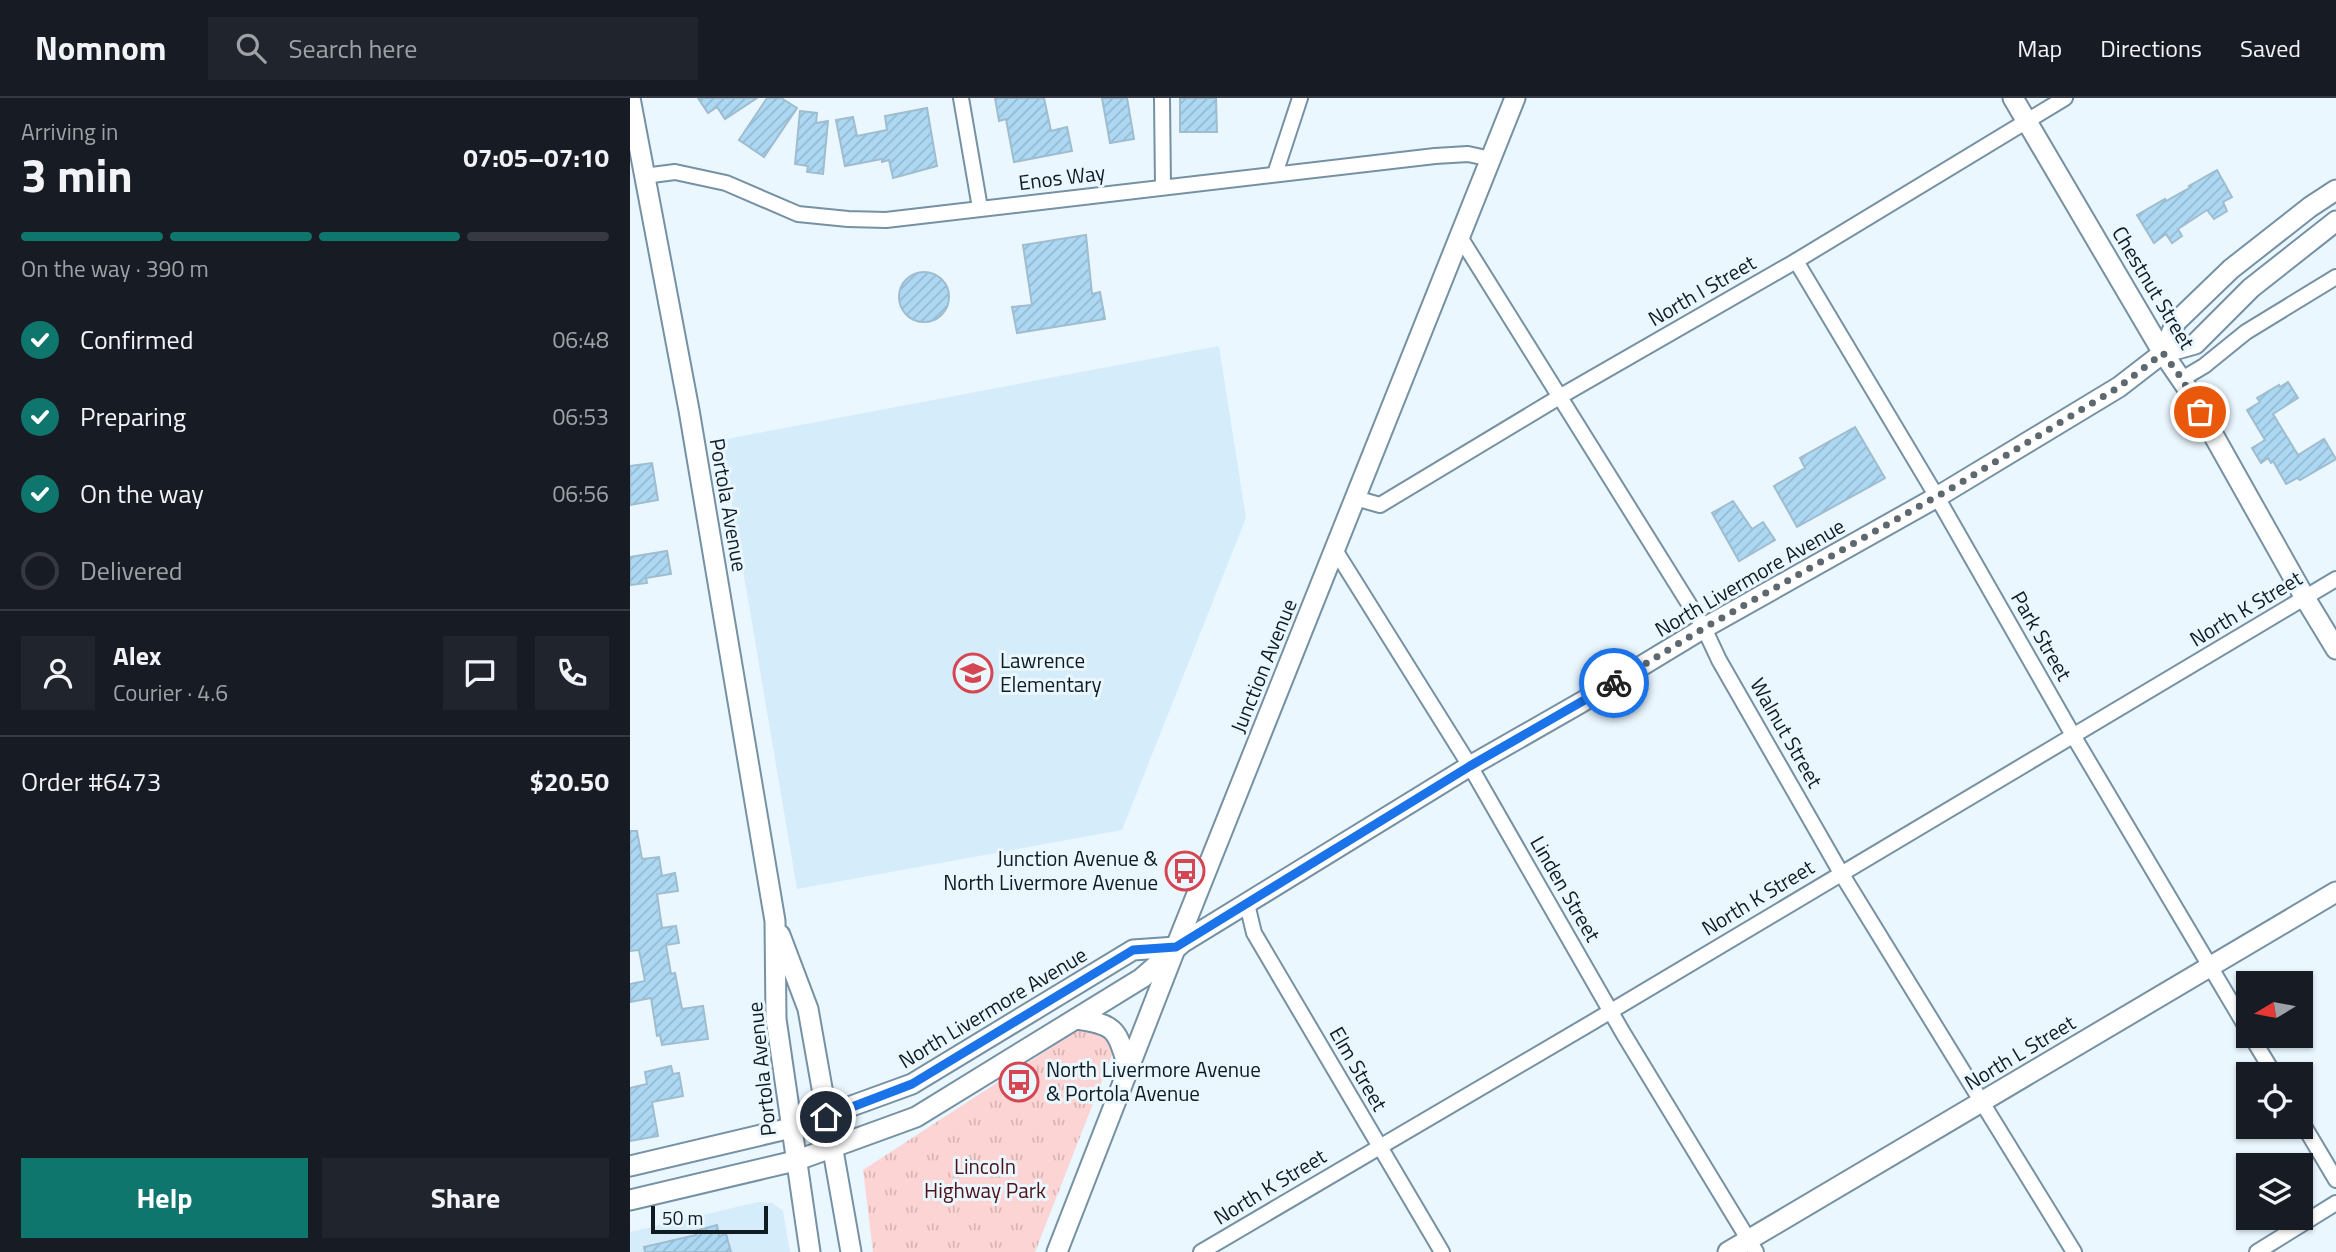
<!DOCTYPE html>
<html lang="en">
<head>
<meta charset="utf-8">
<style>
  :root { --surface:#171b24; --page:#20242c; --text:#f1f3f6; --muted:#9ea1a6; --line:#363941; --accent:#0f766e }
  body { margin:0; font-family:"Titillium Web",sans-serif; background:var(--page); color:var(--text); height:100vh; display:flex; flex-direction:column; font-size:26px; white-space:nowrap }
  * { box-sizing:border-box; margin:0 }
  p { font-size:23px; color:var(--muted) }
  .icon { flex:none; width:38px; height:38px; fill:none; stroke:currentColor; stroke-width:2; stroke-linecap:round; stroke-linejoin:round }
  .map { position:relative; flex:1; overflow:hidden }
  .details { display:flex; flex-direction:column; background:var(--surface); width:630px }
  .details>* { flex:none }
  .needle { width:46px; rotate:260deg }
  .controls { position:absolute; left:1606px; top:873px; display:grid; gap:14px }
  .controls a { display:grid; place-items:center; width:77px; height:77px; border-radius:0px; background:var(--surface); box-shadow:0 2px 5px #0004; font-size:35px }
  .scale { position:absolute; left:21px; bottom:18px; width:117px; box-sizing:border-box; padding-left:7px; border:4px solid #101b22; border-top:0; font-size:19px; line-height:24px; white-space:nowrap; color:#101b22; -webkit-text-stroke:5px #ebf7ff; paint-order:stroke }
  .pin { position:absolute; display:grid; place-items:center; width:60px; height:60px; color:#fff; margin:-30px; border:4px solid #fff; border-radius:50%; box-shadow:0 2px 7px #0007 }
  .courier { position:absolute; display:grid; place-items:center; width:70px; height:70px; margin:-35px; border:5px solid #1a73e8; border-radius:50%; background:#fff; color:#222; box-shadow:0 2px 9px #0007 }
  .headline em { font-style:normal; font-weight:700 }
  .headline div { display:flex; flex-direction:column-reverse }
  .headline { display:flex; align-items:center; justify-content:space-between; height:119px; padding:0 21px }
  h1 { font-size:46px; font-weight:700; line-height:52px }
  .bar { display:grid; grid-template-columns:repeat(4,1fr); gap:10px 7px; align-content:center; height:84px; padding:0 21px }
  .bar i { height:9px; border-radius:5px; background:var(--line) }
  .bar .selected { background:var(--accent) }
  .bar p { grid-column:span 4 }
  .line { display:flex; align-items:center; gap:18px; padding:0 21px; border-top:2px solid var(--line) }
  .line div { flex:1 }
  .round { display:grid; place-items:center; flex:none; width:74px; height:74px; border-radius:0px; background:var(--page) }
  ol { padding:0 21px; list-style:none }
  li { display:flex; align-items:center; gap:21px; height:77px }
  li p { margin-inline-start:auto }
  li .icon { padding:7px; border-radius:50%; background:var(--accent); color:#fff; stroke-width:4 }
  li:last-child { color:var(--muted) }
  li i { width:38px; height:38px; border:4px solid var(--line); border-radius:50% }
  .primary-button { display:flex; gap:14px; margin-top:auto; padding:14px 21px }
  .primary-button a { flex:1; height:80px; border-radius:0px; background:var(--accent); color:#fff; font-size:28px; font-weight:700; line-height:80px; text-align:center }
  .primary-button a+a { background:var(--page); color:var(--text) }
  header { display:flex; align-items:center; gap:42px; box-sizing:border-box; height:98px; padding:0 35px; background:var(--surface); border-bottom:2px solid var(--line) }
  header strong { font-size:33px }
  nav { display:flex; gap:38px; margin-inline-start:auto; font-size:24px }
  .search { width:490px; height:63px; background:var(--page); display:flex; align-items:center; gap:18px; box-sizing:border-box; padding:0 24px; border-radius:0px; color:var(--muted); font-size:26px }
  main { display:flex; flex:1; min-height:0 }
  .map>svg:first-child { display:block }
  .built { fill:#d5ecfa }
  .grass { fill:url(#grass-tufts) }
  .building { fill:url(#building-hatch); stroke:#9fbdcf; stroke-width:2 }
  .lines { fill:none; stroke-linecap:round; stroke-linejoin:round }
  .street-casing { stroke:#7591a3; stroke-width:18 }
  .secondary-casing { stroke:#7591a3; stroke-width:23 }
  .street { stroke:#fff; stroke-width:14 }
  .secondary { stroke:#fff; stroke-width:19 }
  .done { stroke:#5d686f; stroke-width:7; stroke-dasharray:0 12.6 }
  .route { stroke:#1a73e8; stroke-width:9 }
  .labels { text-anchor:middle; stroke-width:6; stroke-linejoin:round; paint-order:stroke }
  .street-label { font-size:21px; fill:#101b22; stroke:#ebf7ff }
  .poi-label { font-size:21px; fill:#101b22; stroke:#ebf7ff; text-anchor:start }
  .park-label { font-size:21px; fill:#4e1318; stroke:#ebf7ff }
</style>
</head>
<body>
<header>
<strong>Nomnom</strong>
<div class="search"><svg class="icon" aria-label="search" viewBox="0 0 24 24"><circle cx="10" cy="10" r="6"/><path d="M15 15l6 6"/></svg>Search here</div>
<nav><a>Map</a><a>Directions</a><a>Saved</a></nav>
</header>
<main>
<section class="details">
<div class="headline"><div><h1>3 min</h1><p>Arriving in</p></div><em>07:05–07:10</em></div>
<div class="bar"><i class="selected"></i><i class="selected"></i><i class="selected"></i><i></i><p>On the way · 390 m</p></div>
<ol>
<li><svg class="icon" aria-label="check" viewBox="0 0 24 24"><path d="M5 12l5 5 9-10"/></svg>Confirmed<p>06:48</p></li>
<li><svg class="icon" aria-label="check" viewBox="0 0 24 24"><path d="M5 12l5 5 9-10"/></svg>Preparing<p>06:53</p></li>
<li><svg class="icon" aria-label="check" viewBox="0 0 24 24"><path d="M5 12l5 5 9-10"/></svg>On the way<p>06:56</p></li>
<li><i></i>Delivered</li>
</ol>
<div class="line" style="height:126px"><a class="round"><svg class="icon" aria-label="person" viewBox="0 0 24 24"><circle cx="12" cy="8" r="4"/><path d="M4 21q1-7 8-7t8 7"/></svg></a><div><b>Alex</b><p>Courier · 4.6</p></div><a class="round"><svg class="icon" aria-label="chat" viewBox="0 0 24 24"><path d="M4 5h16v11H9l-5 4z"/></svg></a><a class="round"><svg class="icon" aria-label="phone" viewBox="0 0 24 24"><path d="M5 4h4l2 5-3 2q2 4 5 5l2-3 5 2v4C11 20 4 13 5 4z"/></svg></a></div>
<div class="line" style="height:91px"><div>Order #6473</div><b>$20.50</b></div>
<div class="primary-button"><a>Help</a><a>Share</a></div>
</section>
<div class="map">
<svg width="1706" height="1154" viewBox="0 0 1706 1154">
  <defs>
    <pattern id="grass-tufts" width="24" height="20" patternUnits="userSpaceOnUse" patternTransform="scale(1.75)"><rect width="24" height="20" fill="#fcd4d3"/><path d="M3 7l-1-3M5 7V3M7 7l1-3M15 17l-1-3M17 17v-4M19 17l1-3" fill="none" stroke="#d7b5b5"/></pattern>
    <pattern id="building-hatch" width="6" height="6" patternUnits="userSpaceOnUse" patternTransform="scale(1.75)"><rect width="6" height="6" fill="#add8f3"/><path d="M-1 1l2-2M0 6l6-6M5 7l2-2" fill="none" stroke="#94b9d0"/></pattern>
  </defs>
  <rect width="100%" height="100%" fill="#ebf7ff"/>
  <g class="built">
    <path d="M589 248 616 420 492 732 167 791 91 342Z"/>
    <path d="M128 1104 143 1105 153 1113 160 1154H0V1134Z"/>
  </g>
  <path class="grass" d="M466 920 491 934 405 1154H243L233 1072Z"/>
  <g class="building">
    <path d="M68 0H127L95 21 87 9 78 15Z"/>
    <path d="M137 0H151L167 10 134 59 109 42Z"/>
    <path d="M365 0H414L421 33 437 29 442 53 384 64 376 21 369 23Z"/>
    <path d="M472 0H497L504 41 480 45Z"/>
    <path d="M550 0H586L587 34H550Z"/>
    <path d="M297 10 307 68 263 80 259 62 252 64V61L215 68 206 22 223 19 227 38 257 32 255 18Z"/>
    <path d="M170 13 187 15 186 25 198 23 193 76 177 74 178 68 165 66Z"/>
    <path d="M1587 72 1602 99 1593 104 1597 113 1584 121 1577 112 1548 131 1552 138 1542 145 1536 136 1524 145 1507 117 1535 101 1536 103 1561 89 1559 88Z"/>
    <path d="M456 137 462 196 470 194 475 221 387 235 382 209 402 207 393 147Z"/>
    <circle cx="294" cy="199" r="25"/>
    <path d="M1658 284 1668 300 1643 316 1668 357 1694 341 1706 361 1670 382 1667 380 1656 386 1643 363 1641 365 1638 360 1631 365 1622 350 1635 342 1617 312 1630 304 1627 300 1649 287 1650 289Z"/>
    <path d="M1225 329 1255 380 1167 429 1144 388 1175 370 1170 360Z"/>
    <path d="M22 365 28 402 0 407V368Z"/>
    <path d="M1103 403 1122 431 1133 424 1145 442 1109 463 1082 415Z"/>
    <path d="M37 453 41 476 16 480 17 485 0 487V459Z"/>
    <path d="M0 733H7L12 761 29 759 32 778 45 775 48 793 27 796 32 830 46 828 49 845 36 847 41 876 45 875 52 911 73 908 78 941 32 947 30 937 27 938 21 900 0 904V886L15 883 9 852 0 853Z"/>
    <path d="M41 968 43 976 49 975 53 998 22 1004 28 1038 0 1043V990L17 986 15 974Z"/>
    <path d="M87 1127 89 1138 96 1136 101 1154H15L14 1149 66 1137 65 1133Z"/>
  </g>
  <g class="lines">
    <defs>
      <g id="street">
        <path d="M331 0 350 110"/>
        <path d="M532 0 533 89"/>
        <path d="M645 76 670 0"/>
        <path d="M14 78 45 74 96 85 168 116 218 121 256 122 805 58 838 56 861 61"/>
        <path d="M830 139 1074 530 1089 562 1211 775 1444 1154"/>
        <path d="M1166 163 1307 399 1444 639 1619 934"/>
        <path d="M1552 281 1574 268 1616 234 1706 179"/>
        <path d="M725 400 750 407 931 298 1166 163 1435 0"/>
        <path d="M705 452 840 668 993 935 1126 1154"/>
        <path d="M617 806 624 835 812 1154"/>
        <path d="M1621 938 1644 976"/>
        <path d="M1671 1023 1706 1082"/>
        <path d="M571 1154 961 925 1706 481"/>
        <path d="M1627 1154 1706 1105"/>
      </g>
      <g id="secondary">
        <path d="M0 0 59 312 145 823 146 921 180 1154"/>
        <path d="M1383 0 1533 255 1557 290 1675 500 1706 551"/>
        <path d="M1533 255 1546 224 1601 171 1680 109 1706 92"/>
        <path d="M150 837 178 911 221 1154"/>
        <path d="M447 921C489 927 486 933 499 971"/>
        <path d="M0 1068 161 1030 282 986 503 852 546 849"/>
        <path d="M0 1102 165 1063 286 1019 512 880 552 845 840 668 952 604 1074 530 1307 399 1489 289 1533 255 1565 246 1621 190 1706 123"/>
        <path d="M427 1154 549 841 885 0"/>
        <path d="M1098 1154 1706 794"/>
      </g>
    </defs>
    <use href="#street" class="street-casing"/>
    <use href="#secondary" class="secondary-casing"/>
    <use href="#street" class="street"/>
    <use href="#secondary" class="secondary"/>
  </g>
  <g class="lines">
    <path class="done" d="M984 585 1074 530 1327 387 1489 289 1533 255 1552 281 1570 314"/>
    <path class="route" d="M196 1019 282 986 503 852 546 849 840 668 984 585"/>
  </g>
  <defs>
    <symbol id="school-ring" viewBox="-11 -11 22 22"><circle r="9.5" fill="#ebf7ff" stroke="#d64652" stroke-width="1.5"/><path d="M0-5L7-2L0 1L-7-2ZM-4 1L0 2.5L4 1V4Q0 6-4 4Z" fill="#d64652"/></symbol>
    <symbol id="bus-ring" viewBox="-11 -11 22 22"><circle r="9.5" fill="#ebf7ff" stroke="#d64652" stroke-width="1.5"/><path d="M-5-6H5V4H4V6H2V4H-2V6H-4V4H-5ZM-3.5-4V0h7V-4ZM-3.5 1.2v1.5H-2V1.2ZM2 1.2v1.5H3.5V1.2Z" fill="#d64652"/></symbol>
  </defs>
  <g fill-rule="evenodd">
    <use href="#school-ring" x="321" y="553" width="44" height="44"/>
    <use href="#bus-ring" x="533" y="751" width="44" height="44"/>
    <use href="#bus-ring" x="367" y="962" width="44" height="44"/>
  </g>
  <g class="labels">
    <g class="street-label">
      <text transform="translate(432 80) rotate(-7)" y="7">Enos Way</text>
      <text transform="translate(1523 190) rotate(59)" y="7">Chestnut Street</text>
      <text transform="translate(1072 193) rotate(-30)" y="7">North I Street</text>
      <text transform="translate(98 407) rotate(80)" y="7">Portola Avenue</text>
      <text transform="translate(1120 480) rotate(-30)" y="7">North Livermore Avenue</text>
      <text transform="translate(1616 511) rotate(-31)" y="7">North K Street</text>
      <text transform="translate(1411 538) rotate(60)" y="7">Park Street</text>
      <text transform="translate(634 568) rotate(-68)" y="7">Junction Avenue</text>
      <text transform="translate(1156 635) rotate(60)" y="7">Walnut Street</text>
      <text transform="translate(935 791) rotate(60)" y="7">Linden Street</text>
      <text transform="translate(1128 800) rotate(-31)" y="7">North K Street</text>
      <text transform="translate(363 910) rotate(-31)" y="7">North Livermore Avenue</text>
      <text transform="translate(1390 955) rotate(-31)" y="7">North L Street</text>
      <text transform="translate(132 971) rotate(-96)" y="7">Portola Avenue</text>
      <text transform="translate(728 971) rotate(60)" y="7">Elm Street</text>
      <text transform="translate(640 1089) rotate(-31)" y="7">North K Street</text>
    </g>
    <g class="poi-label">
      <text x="370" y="570">Lawrence<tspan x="370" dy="24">Elementary</tspan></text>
      <text x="528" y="768" text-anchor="end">Junction Avenue &amp;<tspan x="528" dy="24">North Livermore Avenue</tspan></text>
      <text x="416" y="979">North Livermore Avenue<tspan x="416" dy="24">&amp; Portola Avenue</tspan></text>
    </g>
    <g class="park-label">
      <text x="355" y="1076">Lincoln<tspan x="355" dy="24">Highway Park</tspan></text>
    </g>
  </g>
</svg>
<div class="controls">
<a><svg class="needle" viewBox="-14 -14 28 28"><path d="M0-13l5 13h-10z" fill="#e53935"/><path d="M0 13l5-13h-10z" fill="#9ea1a6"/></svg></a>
<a><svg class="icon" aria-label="locate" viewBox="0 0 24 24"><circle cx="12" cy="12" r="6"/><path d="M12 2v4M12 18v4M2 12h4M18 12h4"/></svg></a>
<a><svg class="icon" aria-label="layers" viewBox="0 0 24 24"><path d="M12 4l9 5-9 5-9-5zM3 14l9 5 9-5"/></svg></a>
</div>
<div class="scale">50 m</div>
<div class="pin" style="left:1570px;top:314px;background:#ea580c"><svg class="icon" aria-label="bag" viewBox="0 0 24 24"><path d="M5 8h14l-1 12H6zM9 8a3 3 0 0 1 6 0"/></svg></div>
<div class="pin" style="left:196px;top:1019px;background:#1f2937"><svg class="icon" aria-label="home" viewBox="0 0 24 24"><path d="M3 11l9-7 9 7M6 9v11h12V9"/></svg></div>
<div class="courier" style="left:984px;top:585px"><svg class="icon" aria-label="bike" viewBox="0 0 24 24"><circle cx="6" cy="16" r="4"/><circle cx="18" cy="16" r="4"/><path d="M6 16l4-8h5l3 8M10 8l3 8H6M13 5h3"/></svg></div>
</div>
</main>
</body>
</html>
